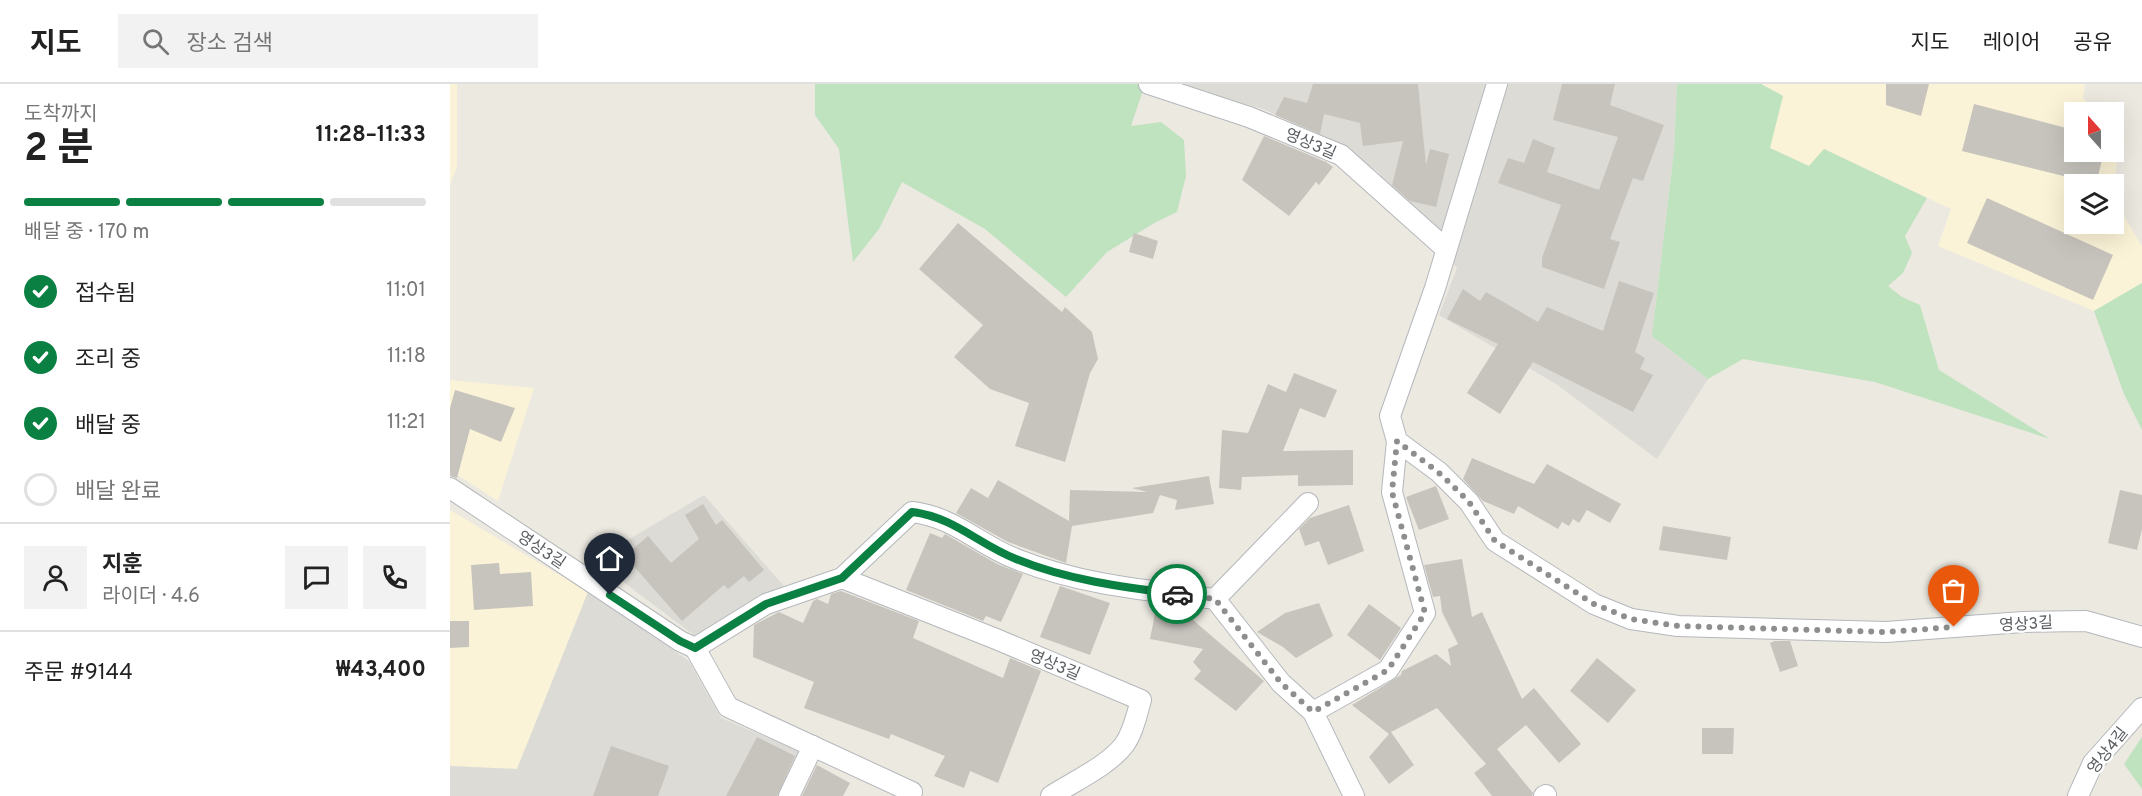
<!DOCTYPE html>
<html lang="ko">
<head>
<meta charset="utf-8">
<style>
  :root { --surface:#fff; --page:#f2f2f2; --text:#222; --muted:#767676; --line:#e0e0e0; --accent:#0b8043 }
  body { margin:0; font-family:Overpass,"Noto Sans KR",sans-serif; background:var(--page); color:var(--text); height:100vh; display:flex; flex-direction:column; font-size:22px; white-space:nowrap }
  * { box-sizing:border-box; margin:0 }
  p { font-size:20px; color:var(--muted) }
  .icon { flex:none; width:33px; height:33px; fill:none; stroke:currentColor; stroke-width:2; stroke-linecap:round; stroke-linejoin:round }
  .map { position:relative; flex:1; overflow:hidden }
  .sheet { display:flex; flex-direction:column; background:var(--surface); width:450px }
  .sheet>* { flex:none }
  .needle { width:39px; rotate:339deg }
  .fabs { position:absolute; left:1614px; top:18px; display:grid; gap:12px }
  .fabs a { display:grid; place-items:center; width:60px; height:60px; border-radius:0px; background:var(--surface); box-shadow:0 6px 24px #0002; font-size:30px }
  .pin { position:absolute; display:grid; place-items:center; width:51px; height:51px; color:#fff; margin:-62px -26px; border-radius:50% 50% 50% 0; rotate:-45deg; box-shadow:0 0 6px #0007 }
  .pin .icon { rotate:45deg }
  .courier { position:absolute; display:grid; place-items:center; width:60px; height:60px; margin:-30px; border:4px solid #0b8043; border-radius:50%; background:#fff; color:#222; box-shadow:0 2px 8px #0007 }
  .head em { font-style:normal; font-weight:700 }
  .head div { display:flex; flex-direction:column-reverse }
  .head { display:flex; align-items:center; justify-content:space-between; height:102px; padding:0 24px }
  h1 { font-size:39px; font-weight:700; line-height:45px }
  .bar { display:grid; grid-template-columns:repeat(4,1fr); gap:9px 6px; align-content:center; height:72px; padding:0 24px }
  .bar i { height:8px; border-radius:4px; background:var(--line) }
  .bar .active { background:var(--accent) }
  .bar p { grid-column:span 4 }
  .line { display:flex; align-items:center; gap:15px; padding:0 24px; border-top:2px solid var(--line) }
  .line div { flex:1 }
  .round { display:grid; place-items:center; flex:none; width:63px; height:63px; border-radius:0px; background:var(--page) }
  ol { padding:0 24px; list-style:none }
  li { display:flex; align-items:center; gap:18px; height:66px }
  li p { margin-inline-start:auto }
  li .icon { padding:6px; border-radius:50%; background:var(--accent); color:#fff; stroke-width:4 }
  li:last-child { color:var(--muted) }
  li i { width:33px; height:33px; border:3px solid var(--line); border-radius:50% }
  header { display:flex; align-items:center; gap:36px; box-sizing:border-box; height:84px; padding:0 30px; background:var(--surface); border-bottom:2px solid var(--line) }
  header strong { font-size:28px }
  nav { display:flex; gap:33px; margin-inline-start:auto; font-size:21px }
  .search { width:420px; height:54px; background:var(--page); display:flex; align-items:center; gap:15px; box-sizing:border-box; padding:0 21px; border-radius:0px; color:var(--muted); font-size:22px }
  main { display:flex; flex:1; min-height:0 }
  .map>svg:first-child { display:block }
  .commercial { fill:#fbf3d7; fill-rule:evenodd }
  .industrial { fill:#dddbd6 }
  .green { fill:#bfe2bf }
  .building { fill:#c7c4be }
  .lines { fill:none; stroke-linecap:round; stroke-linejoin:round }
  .street-casing { stroke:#b4b7bb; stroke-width:22 }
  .street { stroke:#fff; stroke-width:20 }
  .done { stroke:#8d8e8e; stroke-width:6; stroke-dasharray:0 10.8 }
  .route { stroke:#0b8043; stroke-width:8 }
  .labels { text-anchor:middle; stroke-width:4.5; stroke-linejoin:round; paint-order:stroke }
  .street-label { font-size:16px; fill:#5a5d61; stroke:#fff }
</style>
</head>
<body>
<header>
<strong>지도</strong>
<div class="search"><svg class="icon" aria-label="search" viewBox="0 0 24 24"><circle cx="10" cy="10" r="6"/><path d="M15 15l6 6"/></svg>장소 검색</div>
<nav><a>지도</a><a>레이어</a><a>공유</a></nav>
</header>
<main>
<section class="sheet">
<div class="head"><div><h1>2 분</h1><p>도착까지</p></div><em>11:28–11:33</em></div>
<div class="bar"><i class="active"></i><i class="active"></i><i class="active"></i><i></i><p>배달 중 · 170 m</p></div>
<ol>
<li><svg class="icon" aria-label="check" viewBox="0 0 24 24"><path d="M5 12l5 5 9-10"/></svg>접수됨<p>11:01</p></li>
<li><svg class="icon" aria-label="check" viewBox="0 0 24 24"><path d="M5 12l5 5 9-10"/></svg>조리 중<p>11:18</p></li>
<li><svg class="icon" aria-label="check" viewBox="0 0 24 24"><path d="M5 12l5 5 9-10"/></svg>배달 중<p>11:21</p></li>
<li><i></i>배달 완료</li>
</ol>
<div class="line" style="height:108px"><a class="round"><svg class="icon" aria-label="person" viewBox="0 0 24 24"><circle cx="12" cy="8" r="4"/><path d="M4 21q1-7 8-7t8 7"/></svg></a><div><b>지훈</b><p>라이더 · 4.6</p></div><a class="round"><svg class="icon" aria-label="chat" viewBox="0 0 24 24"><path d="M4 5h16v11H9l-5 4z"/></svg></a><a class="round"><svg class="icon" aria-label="phone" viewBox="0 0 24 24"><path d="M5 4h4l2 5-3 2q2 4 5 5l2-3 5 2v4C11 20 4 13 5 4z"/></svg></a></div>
<div class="line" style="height:78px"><div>주문 #9144</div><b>₩43,400</b></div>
</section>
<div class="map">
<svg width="1692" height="712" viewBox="0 0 1692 712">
  <rect width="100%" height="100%" fill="#ece9e1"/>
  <g class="commercial">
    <path d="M0 0H7V83L0 100Z"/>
    <path d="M1311 0H1635L1633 14 1644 28H1624V68H1664V53L1668 59 1664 114 1692 163V199L1644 227 1488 162 1501 125 1374 65 1359 82 1319 64 1333 12ZM1624 100H1664V140H1624Z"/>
    <path d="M0 296 84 304 48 417 0 386Z"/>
    <path d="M0 426 138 508 67 685 0 682Z"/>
  </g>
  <g class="industrial">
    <path d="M726 0H1227L1224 67 1202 252 1258 295 1207 375 1106 300 989 231 1007 184 927 87 879 55 813 25Z"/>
    <path d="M254 411 334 502 245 552 144 476Z"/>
    <path d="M138 508 239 577 271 634 349 667 332 712H0V682L67 685Z"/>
  </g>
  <g class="green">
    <path d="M365 0H695L681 42 711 38 734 56 736 92 727 128 706 138 657 168 616 213 535 145 452 98 429 145 403 178 389 65 365 31Z"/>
    <path d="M1227 0H1311L1333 12 1320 64 1359 82 1374 65 1477 114 1455 152 1462 169 1453 189 1438 202 1452 213 1470 221 1489 286 1600 355 1425 298 1293 275 1258 295 1202 252 1224 67Z"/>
    <path d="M1692 199V346L1674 310 1644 227Z"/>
    <path d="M1692 653V705L1674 680Z"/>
  </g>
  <g class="building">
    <path d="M863 0H968L976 81 980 65 999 70 986 123 960 117 942 101 953 57 913 62 910 39 874 30 870 50 825 31 834 13 857 19Z"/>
    <path d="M1112 0H1165L1160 21 1214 41 1193 97 1183 94 1160 155 1170 158 1154 205 1092 183V174L1111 121 1048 99 1058 74 1074 79 1083 55 1105 64 1097 88 1149 106 1168 53 1103 36Z"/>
    <path d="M1436 0H1479L1471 32 1436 21Z"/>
    <path d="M1524 20 1624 46V68H1654L1646 100 1512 67Z"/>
    <path d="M814 52 876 78 883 83 869 101 866 98 839 132 792 96Z"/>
    <path d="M1537 114 1663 171 1643 216 1517 159Z"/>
    <path d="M508 139 612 228 615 223 642 248 648 275 640 289 615 378 565 362 579 319 540 305 504 273 533 241 469 185Z"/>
    <path d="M684 149 708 157 703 175 679 168Z"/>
    <path d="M1169 197 1204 209 1185 268 1195 274 1190 285 1203 291 1183 328 1083 278 1050 330 1017 309 1048 260 997 235 1013 205 1030 217 1036 208 1088 238 1097 223 1153 247Z"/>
    <path d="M844 289 887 306 875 334 850 324 833 367 903 366V401L848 402V391L792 393 791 406 769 404 772 346 798 349 818 300 836 308Z"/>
    <path d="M5 306 65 324 51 358 20 345 7 394 0 392V324Z"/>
    <path d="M1022 374 1084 400 1097 380 1171 420 1160 439 1137 426 1129 439 1123 435 1119 442 1112 438 1108 445 1068 422 1064 430 1033 417 1013 395Z"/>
    <path d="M759 392 764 420 725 426 727 416 710 411 703 429 622 442 616 479 558 458 506 429 521 404 538 414 548 396 619 437 620 406 697 408 682 404Z"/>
    <path d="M986 402 999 435 969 446 956 413Z"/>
    <path d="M1670 406 1692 411V445L1687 466 1658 459Z"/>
    <path d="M253 420 266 441 272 436 314 486 299 498 294 492 278 505 274 501 232 537 175 472 198 452 221 479 249 455 235 431Z"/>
    <path d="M899 421 914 467 878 481 869 457 855 462 849 445 860 434Z"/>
    <path d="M1213 442 1281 453 1277 476 1209 466Z"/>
    <path d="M480 449 492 454 495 450 547 480 573 490 551 538 536 532 533 537 456 506Z"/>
    <path d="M1012 475 1022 533 1032 528 1072 615 1084 604 1131 660 1109 679 1076 641 1047 665 1083 709 1082 712H1042L1024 689 1036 680 987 624 941 648 964 681 939 700 919 673 939 650 902 621 951 591 952 587 986 570 1001 582 998 565 1008 560 992 528 990 512 983 513 974 481Z"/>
    <path d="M49 479 50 490 81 488 83 522 24 526 21 481Z"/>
    <path d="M610 502 660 519 640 571 590 553Z"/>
    <path d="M391 507 469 537 463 554 553 594 560 574 591 587 548 699 520 687 514 704 484 692 495 672 441 650 439 655 354 624 364 598 303 573 304 541 329 528 353 539 363 517 367 515 378 520 381 510Z"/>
    <path d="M869 519 883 552 846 574 833 563 807 548 835 529Z"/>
    <path d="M707 520 729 524 814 597 786 627 744 595 751 587 743 578 753 565 700 555Z"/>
    <path d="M919 520 951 544 930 576 897 551Z"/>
    <path d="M0 537H19V563L0 564Z"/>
    <path d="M1325 557H1340L1348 582 1330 588 1320 559Z"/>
    <path d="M1147 574 1186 606 1158 639 1120 607Z"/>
    <path d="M1252 644H1284L1283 670H1252Z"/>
    <path d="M307 653 345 672 327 712H276Z"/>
    <path d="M161 662 219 682 208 712H143Z"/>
    <path d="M367 681 400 699 393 712H352Z"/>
  </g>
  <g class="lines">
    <defs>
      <g id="street">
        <path d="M699 0 799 33 891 71 996 165"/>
        <path d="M1047 0 985 204 940 332 947 357 989 388 1019 418 1045 457 1144 520 1181 535 1228 542 1436 548 1573 538 1636 537 1692 553"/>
        <path d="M0 404 230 557 245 564 316 520 392 494 462 428C505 433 529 461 566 475 632 501 695 506 765 515L831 599 863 628 904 712"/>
        <path d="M392 494 546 555 691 616C687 630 683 649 674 661 659 681 623 698 601 712"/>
        <path d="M765 515 858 419"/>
        <path d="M245 564 278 623 462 708"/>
        <path d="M863 628 938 586 975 529 942 408 947 357"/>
        <path d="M339 712 363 662"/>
        <path d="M1094 712 1096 711"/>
        <path d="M1628 712 1643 679 1692 624"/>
      </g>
    </defs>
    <use href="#street" class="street-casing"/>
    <use href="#street" class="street"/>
  </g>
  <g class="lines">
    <path class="done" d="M727 510 765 515 831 599 863 628 938 586 975 529 942 408 947 357 988 388 1004 403 1019 418 1045 457 1144 520 1181 535 1228 542 1436 548 1504 543"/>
    <path class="route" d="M160 511 230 557 245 564 316 520 392 494 462 428C504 433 528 460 566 475 617 496 672 503 727 510"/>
  </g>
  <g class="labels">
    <g class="street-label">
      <text transform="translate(861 59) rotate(23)" y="6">영상3길</text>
      <text transform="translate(92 465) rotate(34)" y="6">영상3길</text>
      <text transform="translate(1576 539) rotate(-3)" y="6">영상3길</text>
      <text transform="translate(605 580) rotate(23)" y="6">영상3길</text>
      <text transform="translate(1657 666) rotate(-52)" y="6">영상4길</text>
    </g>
  </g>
</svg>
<div class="fabs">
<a><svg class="needle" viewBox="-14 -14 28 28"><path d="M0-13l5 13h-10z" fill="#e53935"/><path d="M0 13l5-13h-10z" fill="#767676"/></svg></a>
<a><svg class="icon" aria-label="layers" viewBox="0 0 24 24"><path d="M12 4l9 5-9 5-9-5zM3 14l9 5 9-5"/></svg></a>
</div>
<div class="pin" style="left:1504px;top:543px;background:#ea580c"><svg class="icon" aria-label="bag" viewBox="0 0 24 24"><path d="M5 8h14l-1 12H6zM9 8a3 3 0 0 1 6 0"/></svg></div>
<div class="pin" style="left:160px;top:511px;background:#1f2937"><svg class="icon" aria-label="home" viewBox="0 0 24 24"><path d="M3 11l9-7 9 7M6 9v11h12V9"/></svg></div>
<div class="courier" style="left:727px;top:510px"><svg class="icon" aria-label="car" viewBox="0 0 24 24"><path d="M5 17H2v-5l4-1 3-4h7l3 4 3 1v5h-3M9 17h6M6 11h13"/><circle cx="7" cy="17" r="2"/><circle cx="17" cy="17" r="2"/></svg></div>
</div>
</main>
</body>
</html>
